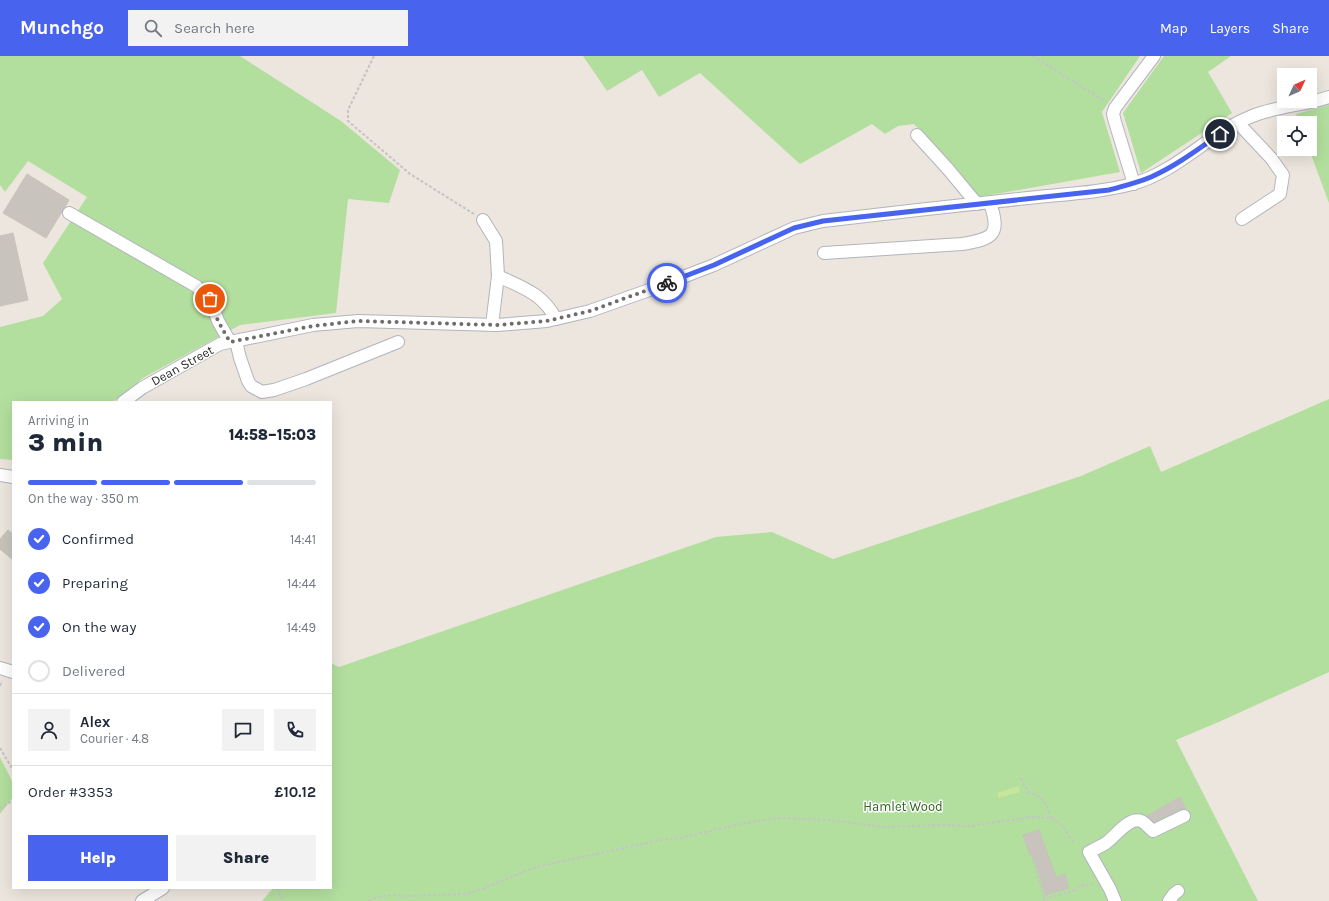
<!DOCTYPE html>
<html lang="en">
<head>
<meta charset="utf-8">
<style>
  :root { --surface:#fff; --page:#f2f2f3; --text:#1f2937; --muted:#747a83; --line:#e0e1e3; --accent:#4864ef }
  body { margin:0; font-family:Karla,sans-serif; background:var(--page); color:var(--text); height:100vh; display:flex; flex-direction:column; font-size:15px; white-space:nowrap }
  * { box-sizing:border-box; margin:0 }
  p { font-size:13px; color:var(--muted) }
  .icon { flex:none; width:22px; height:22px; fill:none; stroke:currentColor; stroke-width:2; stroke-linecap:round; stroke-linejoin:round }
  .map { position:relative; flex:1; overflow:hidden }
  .side { position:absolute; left:12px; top:345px; width:320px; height:488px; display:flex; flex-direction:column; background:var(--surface); border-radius:0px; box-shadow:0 4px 16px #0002 }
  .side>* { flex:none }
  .needle { width:26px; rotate:46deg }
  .buttons { position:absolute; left:1277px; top:12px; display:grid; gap:8px }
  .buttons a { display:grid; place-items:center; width:40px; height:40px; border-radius:0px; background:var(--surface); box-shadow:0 4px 16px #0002; font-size:20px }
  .pin { position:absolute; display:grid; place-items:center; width:34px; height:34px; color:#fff; margin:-17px; border:2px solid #fff; border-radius:50%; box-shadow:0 1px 4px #0007 }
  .courier { position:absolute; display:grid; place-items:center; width:40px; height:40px; margin:-20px; border:3px solid #4864ef; border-radius:50%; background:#fff; color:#222; box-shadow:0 1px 5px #0007 }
  .overview em { font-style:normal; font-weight:800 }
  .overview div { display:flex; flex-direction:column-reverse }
  .overview { display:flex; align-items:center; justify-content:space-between; height:68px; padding:0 16px }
  h1 { font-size:26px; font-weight:800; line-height:30px }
  .bar { display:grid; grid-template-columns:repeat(4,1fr); gap:6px 4px; align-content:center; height:48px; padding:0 16px }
  .bar i { height:5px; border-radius:3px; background:var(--line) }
  .bar .selected { background:var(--accent) }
  .bar p { grid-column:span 4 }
  .line { display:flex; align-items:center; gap:10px; padding:0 16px; border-top:1px solid var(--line) }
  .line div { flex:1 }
  .round { display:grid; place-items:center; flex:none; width:42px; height:42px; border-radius:0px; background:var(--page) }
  ol { padding:0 16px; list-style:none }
  li { display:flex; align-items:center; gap:12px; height:44px }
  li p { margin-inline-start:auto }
  li .icon { padding:4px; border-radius:50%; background:var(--accent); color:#fff; stroke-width:4 }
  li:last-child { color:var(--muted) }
  li i { width:22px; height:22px; border:2px solid var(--line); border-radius:50% }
  .button { display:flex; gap:8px; margin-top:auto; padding:8px 16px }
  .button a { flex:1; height:46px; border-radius:0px; background:var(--accent); color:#fff; font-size:16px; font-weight:800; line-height:46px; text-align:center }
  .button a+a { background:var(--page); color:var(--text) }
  header { display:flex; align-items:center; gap:24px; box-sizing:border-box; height:56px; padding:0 20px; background:var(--accent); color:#fff }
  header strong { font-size:19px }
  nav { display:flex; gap:22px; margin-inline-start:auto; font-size:14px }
  .search { width:280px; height:36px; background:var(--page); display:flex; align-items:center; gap:10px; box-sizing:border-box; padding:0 14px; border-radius:0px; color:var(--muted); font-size:15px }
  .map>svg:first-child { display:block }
  .green { fill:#b3df9e }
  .pitch { fill:#c5e69b }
  .building { fill:#c8c4bd; stroke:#c8c2b8 }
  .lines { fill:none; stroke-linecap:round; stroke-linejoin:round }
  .minor-casing { stroke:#b2b4be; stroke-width:14 }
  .path { stroke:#c4c4c4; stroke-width:2; stroke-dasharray:3 2; stroke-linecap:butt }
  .minor { stroke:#fff; stroke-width:12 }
  .done { stroke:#6f6c6a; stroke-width:4; stroke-dasharray:0 7.2 }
  .route { stroke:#4864ef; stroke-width:5 }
  .labels { text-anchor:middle; stroke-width:3; stroke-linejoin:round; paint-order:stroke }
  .street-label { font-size:13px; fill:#2b2b2b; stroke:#fff }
  .park-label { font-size:13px; fill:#2c651f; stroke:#fff }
</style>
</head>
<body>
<header>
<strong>Munchgo</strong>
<div class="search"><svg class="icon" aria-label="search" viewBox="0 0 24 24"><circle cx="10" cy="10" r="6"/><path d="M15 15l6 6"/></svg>Search here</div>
<nav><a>Map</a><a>Layers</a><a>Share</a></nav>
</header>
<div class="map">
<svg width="1329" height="845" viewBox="0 0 1329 845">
  <rect width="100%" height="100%" fill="#ece6de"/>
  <g class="green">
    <path d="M0 0H240L341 65 400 114 389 147 348 143 336 257 240 269 143 322 113 346H13V404L0 403V271L43 260 62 243 43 207 87 141 28 105 5 136 0 129Z"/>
    <path d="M583 0H1140L1102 56 1120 116 979 141 914 68 898 70 885 78 872 68 800 108 700 17 659 41 642 14 607 35Z"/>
    <path d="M1164 0H1231L1208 16 1232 57 1141 117 1123 57Z"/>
    <path d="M1329 49V147L1309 93 1310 67H1300L1296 58Z"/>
    <path d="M1329 343V616L1221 665 1176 684 1258 845H262L273 832H331V607L339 611 716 481 772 476 833 503 1081 420 1150 390 1161 416Z"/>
    <path d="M0 701 13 727V741L0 758Z"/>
  </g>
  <path class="pitch" d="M1019 730 1020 736 999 742 997 737Z"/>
  <g class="building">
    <path d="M27 118 69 144 46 182 3 157Z"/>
    <path d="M13 177 28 244 0 250V180Z"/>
    <path d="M8 474 13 478V504L0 493V483Z"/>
    <path d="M1180 741 1186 753H1181L1154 766 1147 760Z"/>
    <path d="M1039 774 1056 821 1065 818 1069 832 1046 839 1033 798 1030 799 1023 779Z"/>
  </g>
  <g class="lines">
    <defs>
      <g id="minor">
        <path d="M1238 67 1271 102 1283 119 1280 138 1242 163"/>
        <path d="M917 79 948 113 977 148"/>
        <path d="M1134 128 1115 66 1113 58 1115 52 1154 0"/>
        <path d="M69 157 196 230 210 243 218 265 230 286"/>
        <path d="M483 164 496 185 498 220 492 269"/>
        <path d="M824 197 962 188C993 183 1001 179 990 147"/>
        <path d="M498 220C523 232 542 237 556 263"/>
        <path d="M236 285 240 302 248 325 251 330 262 336 274 334 306 323 398 286"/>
        <path d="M123 346 142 332 220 288 313 269 358 265 497 269 547 265 590 255 652 233 714 209 794 172 823 165C891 157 960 149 1028 142 1063 138 1098 137 1132 128 1177 116 1208 78 1250 61 1275 50 1303 50 1329 41"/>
        <path d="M0 419 13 421"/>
        <path d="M0 612 13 616"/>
        <path d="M142 845 163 832"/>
        <path d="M1115 845 1110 833 1089 796C1095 793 1101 790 1106 787 1115 781 1129 760 1141 765 1146 767 1149 772 1153 775L1184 760"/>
        <path d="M1169 845 1174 838 1178 835"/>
      </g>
    </defs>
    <use href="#minor" class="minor-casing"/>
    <g class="path">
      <path d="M374 0 348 54V65L410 118 474 158"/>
      <path d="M1033 0 1106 46"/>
      <path d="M0 630 2 625"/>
      <path d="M0 692 13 714"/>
      <path d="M1021 722 1028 736C1044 741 1046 747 1051 762"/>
      <path d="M0 753 13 744"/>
      <path d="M1032 800 1044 840V845"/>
      <path d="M277 832 283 845"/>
      <path d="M1044 843 1073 835 1079 830 1083 829H1090L1095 827"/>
      <path d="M369 845 377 841 391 839 409 840 466 838 482 833 533 812 549 808 661 784 680 782 744 767 780 762 831 764 884 771 942 769 971 770 1029 761 1051 762 1062 769 1074 787"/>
    </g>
    <use href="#minor" class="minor"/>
  </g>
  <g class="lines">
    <path class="done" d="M210 243 218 265 230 286 313 270 358 265 497 269 547 265 590 255 667 227"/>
    <path class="route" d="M667 227 714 209 794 172 823 165 1109 134C1123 130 1137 127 1151 121 1176 110 1197 94 1220 78"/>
  </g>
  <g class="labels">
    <g class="street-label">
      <text transform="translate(182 309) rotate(-29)" y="5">Dean Street</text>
    </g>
    <g class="park-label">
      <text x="903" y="755">Hamlet Wood</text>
    </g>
  </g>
</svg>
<div class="buttons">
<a><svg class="needle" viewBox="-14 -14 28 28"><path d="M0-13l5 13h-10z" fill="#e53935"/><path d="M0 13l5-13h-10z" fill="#747a83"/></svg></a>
<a><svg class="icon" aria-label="locate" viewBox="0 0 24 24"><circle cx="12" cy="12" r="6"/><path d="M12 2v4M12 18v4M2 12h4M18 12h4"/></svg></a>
</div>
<div class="pin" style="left:210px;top:243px;background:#ea580c"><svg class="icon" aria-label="bag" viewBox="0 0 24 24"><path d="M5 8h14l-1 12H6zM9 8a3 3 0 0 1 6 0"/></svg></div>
<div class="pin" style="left:1220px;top:78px;background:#1f2937"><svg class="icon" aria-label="home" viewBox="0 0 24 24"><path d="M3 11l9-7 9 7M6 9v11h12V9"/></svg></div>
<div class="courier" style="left:667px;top:227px"><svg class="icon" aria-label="bike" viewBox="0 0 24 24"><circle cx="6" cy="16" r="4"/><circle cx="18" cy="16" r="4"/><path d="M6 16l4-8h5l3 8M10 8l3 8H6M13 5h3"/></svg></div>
<section class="side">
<div class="overview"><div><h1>3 min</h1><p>Arriving in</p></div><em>14:58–15:03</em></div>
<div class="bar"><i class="selected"></i><i class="selected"></i><i class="selected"></i><i></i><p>On the way · 350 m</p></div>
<ol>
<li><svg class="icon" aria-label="check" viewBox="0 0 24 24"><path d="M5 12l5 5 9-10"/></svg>Confirmed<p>14:41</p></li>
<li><svg class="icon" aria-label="check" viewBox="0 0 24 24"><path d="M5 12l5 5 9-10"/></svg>Preparing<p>14:44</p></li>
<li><svg class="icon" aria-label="check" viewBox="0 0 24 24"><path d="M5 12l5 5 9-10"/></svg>On the way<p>14:49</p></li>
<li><i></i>Delivered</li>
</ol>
<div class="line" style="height:72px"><a class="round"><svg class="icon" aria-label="person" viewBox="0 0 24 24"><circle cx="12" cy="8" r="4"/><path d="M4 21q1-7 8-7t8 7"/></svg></a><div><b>Alex</b><p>Courier · 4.8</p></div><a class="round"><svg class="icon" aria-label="chat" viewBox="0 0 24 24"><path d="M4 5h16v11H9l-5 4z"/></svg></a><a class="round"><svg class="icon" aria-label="phone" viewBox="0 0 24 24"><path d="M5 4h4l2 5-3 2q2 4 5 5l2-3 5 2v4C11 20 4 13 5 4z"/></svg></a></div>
<div class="line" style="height:52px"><div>Order #3353</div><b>£10.12</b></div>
<div class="button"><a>Help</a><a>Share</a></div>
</section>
</div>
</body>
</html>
